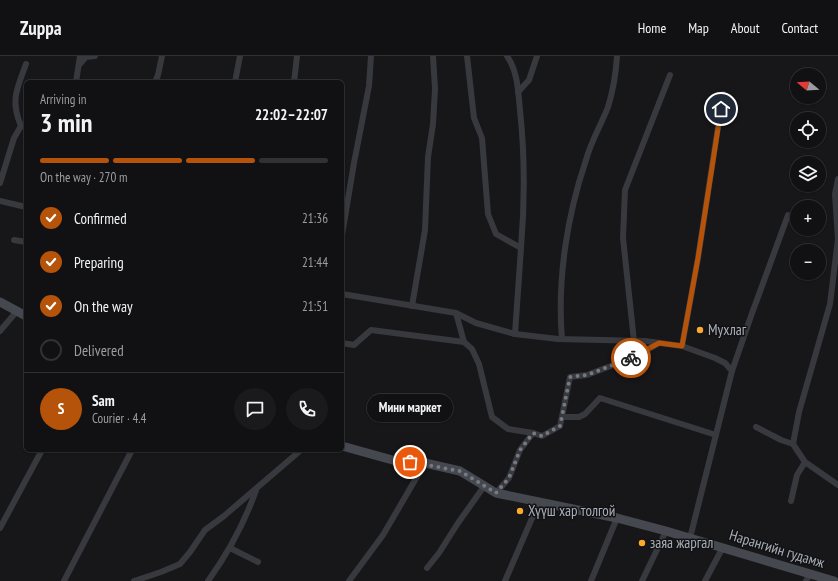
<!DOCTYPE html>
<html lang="en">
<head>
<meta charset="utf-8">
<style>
  :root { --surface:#111113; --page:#1a1a1c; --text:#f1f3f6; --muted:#9c9da0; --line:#303133; --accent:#b45309 }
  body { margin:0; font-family:"PT Sans Narrow",sans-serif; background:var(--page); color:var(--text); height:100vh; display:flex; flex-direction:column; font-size:15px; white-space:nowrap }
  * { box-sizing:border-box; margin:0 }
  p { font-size:13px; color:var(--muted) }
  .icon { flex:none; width:22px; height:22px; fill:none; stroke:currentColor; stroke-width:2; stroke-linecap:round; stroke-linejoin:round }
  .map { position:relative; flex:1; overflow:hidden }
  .drawer { position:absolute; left:24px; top:24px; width:320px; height:372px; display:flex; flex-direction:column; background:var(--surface); border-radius:6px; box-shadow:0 1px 3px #0004,0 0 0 1px var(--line) }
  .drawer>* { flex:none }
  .needle { width:26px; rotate:288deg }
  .fabs { position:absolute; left:790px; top:12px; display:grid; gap:8px }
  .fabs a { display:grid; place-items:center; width:36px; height:36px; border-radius:50%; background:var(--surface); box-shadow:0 1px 3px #0004,0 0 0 1px var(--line); font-size:20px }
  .pin { position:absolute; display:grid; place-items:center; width:34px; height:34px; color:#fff; margin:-17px; border:2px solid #fff; border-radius:50%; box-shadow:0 1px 4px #0007 }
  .courier { position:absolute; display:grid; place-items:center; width:40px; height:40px; margin:-20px; border:3px solid #b45309; border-radius:50%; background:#fff; color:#222; box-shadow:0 1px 5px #0007 }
  .bubble { position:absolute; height:28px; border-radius:14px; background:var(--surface); box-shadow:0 1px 3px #0004,0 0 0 1px var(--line); font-size:13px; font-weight:600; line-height:28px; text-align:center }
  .overview em { font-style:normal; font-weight:600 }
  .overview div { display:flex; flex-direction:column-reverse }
  .overview { display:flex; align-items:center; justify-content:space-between; height:68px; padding:0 16px }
  h1 { font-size:26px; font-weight:600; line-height:30px }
  .bar { display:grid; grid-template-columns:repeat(4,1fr); gap:6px 4px; align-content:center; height:48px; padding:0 16px }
  .bar i { height:5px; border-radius:3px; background:var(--line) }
  .bar .current { background:var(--accent) }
  .bar p { grid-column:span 4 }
  .line { display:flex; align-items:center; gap:10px; padding:0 16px; border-top:1px solid var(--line) }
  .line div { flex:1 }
  .round { display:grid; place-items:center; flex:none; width:42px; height:42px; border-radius:21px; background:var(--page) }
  ol { padding:0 16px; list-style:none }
  li { display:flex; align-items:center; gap:12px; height:44px }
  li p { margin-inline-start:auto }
  li .icon { padding:4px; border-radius:50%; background:var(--accent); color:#fff; stroke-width:4 }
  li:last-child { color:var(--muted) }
  li i { width:22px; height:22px; border:2px solid var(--line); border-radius:50% }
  header { display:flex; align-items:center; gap:24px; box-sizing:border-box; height:56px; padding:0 20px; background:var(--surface); border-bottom:1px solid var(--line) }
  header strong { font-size:19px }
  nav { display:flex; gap:22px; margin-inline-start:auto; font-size:14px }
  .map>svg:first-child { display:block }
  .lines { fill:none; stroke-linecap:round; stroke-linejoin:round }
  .minor { stroke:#38393e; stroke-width:6 }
  .secondary { stroke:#45484e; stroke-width:9 }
  .done { stroke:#757981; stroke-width:4; stroke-dasharray:0 7.2 }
  .route { stroke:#b45309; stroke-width:5 }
  .poi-dot { fill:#faaa2e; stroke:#121214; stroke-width:1.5 }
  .labels { text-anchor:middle; stroke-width:3; stroke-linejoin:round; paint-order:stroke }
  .poi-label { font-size:15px; fill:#a8aeb9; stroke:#121214; text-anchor:start }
  .street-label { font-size:15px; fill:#a8aeb9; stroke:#121214 }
</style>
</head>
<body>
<header>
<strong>Zuppa</strong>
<nav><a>Home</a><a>Map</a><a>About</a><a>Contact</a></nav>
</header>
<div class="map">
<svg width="838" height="525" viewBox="0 0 838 525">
  <rect width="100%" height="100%" fill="#171719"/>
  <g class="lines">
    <g class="minor">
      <path d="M467 0 474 62 482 82 488 158 496 178 521 192 515 278"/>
      <path d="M507 0C518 16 518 35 520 54 525 101 525 144 521 192"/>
      <path d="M79 9 86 1 95 0"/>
      <path d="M76 26 80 0"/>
      <path d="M155 26 158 19 162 0"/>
      <path d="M235 26 240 0"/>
      <path d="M294 26 297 0"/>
      <path d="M518 36 529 24 537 0"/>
      <path d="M21 70C10 44 17 33 26 8"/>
      <path d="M838 123 835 138 838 183"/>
      <path d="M0 127 14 82 21 70H26"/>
      <path d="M0 145 26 151"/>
      <path d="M342 179 354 107 369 30 371 0"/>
      <path d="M14 184 26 186"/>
      <path d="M342 238 456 257 476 267 515 278 558 283 645 285 682 290 715 302 725 307 732 315 690 482"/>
      <path d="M412 250 425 174 428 101 433 68 435 33 433 0"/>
      <path d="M456 257 464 286 472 293 479 308 492 361 508 373 533 377 520 394 509 422 496 437"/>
      <path d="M0 275 17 255"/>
      <path d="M562 283C557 224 567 160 586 104 591 85 601 69 608 51 613 35 616 16 617 0"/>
      <path d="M634 285 623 182 625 134 670 19"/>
      <path d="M342 287 354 289 371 274 464 286"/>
      <path d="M682 290 698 202 723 38"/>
      <path d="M732 315 751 260 788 159"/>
      <path d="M563 361H579L585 358 600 342 716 379"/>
      <path d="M756 371 781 384 793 388 805 406 838 429"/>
      <path d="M533 377 542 380 560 370 570 321 587 319 637 300 659 287"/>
      <path d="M793 388 799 356 830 248 838 183"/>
      <path d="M791 445 797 419 805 406"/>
      <path d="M0 472 42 394"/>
      <path d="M230 492 258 506"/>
      <path d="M427 512 439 497 458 467 485 429"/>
      <path d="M64 525 132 394"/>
      <path d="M134 525 161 516 180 508 190 496 205 474 224 460 301 394"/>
      <path d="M208 525C228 497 245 466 256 434"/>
      <path d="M349 525 383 479 425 407"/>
      <path d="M505 525 539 446"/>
      <path d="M591 525 617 462"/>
      <path d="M642 525 666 475"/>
      <path d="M705 525 723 491"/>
      <path d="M806 525 810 518"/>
    </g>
    <g class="secondary">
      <path d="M0 246 26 260"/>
      <path d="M342 390 396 405 425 407 460 415 496 437 617 462 666 475 834 525"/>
    </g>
  </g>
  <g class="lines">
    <path class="done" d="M410 406 460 415 496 437 509 422 520 394 533 377 542 380 560 370 570 321 587 319 631 302"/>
    <path class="route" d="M631 302 659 287 682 290 698 202 721 53"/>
  </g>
  <g class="poi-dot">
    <circle cx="700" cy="274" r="4"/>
    <circle cx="520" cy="455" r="4"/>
    <circle cx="642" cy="487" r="4"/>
  </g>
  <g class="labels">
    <g class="poi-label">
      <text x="708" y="279">Мухлаг</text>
      <text x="528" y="460">Хүүш хар толгой</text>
      <text x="650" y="492">заяа жаргал</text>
    </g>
    <g class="street-label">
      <text transform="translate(777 493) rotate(17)" y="5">Нарангийн гудамж</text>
    </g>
  </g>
</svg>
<div class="fabs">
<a><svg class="needle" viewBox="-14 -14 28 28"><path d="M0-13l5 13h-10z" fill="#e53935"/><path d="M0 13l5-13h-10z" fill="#9c9da0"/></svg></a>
<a><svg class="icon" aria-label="locate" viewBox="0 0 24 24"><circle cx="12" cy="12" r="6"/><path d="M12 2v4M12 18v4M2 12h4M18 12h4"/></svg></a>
<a><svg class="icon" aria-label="layers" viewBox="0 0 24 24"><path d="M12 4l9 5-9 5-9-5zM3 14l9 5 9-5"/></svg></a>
<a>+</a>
<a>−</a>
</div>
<div class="pin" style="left:410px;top:406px;background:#ea580c"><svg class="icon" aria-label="bag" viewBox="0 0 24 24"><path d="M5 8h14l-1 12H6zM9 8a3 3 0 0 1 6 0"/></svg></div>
<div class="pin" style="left:721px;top:53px;background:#1f2937"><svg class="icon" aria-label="home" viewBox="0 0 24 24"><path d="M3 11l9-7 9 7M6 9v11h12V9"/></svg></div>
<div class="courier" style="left:631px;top:302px"><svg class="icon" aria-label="bike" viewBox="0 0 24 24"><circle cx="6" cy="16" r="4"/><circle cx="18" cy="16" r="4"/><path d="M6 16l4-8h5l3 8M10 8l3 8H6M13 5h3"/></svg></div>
<div class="bubble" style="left:367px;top:338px;width:86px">Мини маркет</div>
<section class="drawer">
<div class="overview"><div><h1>3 min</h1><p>Arriving in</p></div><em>22:02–22:07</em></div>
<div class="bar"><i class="current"></i><i class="current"></i><i class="current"></i><i></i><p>On the way · 270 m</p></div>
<ol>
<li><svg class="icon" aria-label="check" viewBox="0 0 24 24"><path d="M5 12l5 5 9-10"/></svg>Confirmed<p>21:36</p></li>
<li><svg class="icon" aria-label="check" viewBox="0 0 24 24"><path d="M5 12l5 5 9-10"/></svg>Preparing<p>21:44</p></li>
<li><svg class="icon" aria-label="check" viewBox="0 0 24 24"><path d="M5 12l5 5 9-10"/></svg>On the way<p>21:51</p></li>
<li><i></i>Delivered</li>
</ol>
<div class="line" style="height:72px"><b class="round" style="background:var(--accent);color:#fff">S</b><div><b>Sam</b><p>Courier · 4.4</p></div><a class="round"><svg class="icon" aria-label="chat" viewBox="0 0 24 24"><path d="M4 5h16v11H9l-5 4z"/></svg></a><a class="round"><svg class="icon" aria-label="phone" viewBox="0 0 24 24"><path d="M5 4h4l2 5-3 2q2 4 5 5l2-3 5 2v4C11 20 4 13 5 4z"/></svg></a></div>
</section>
</div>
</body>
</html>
